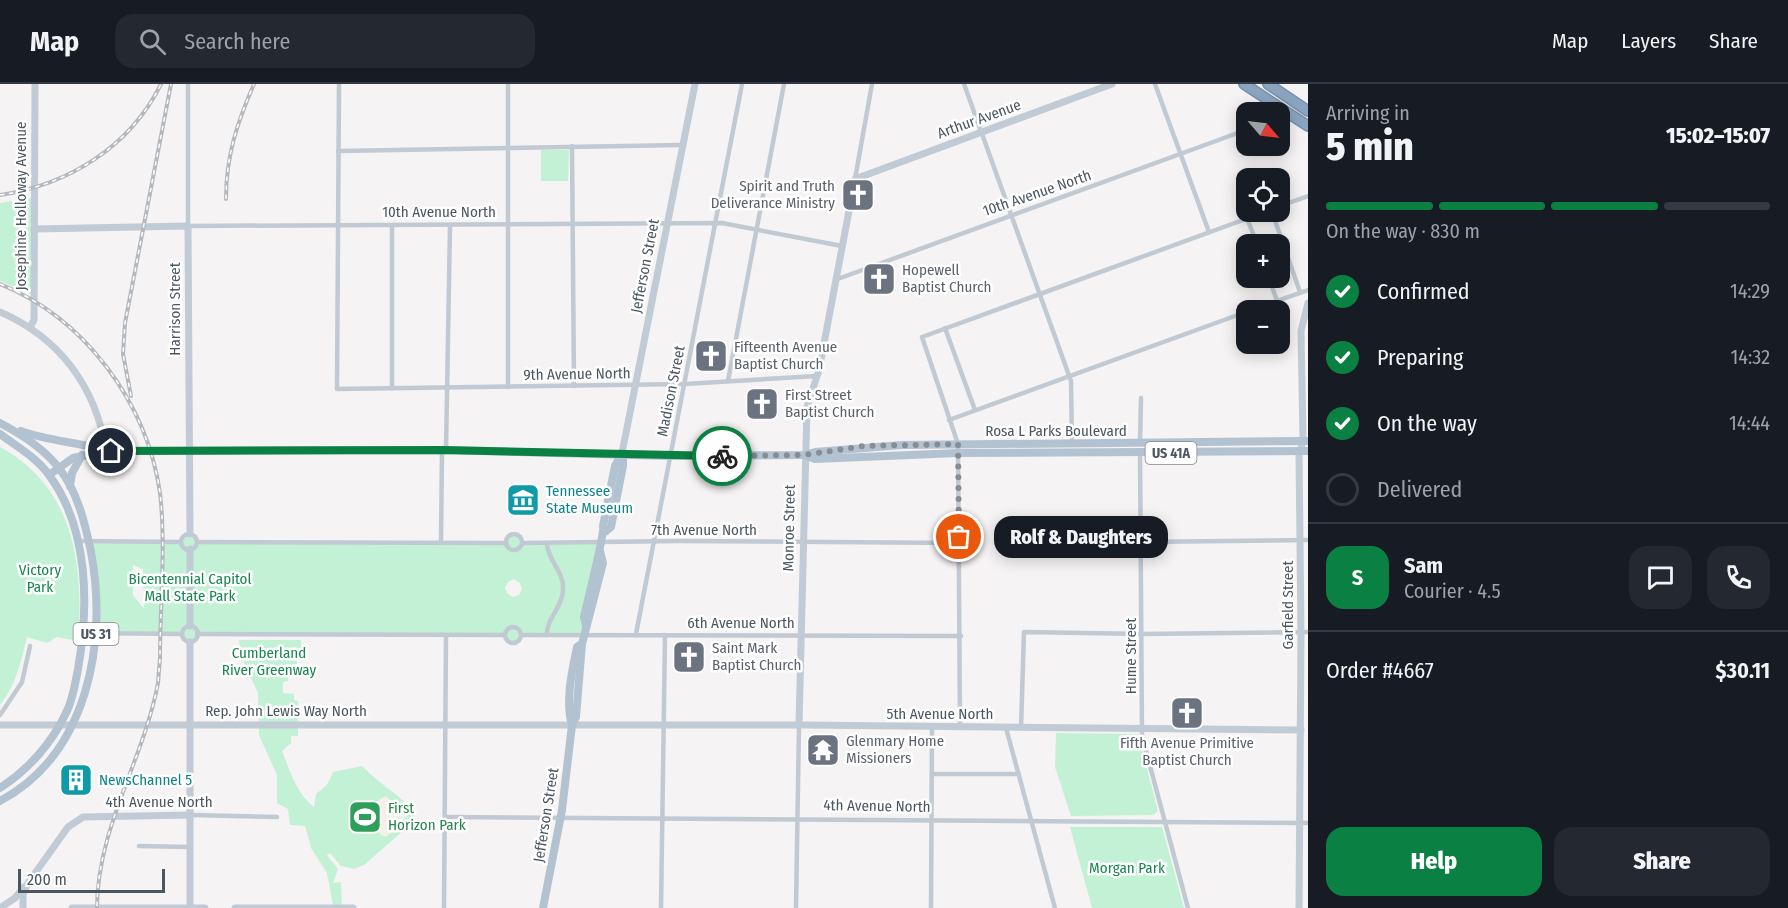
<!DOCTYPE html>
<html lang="en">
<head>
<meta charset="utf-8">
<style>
  :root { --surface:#171b24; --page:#242831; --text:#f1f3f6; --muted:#9ea1a6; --line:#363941; --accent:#0b8043 }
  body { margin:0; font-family:"Fira Sans Condensed",sans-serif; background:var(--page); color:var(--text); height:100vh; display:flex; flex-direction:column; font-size:22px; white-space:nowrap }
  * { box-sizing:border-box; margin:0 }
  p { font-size:20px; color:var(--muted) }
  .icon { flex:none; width:33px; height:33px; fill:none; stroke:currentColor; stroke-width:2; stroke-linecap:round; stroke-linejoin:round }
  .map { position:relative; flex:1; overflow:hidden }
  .details { display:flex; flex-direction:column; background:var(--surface); width:480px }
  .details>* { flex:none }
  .needle { width:39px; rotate:118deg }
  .fabs { position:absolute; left:1236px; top:18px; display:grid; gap:12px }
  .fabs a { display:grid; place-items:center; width:54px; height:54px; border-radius:12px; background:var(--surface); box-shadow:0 3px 15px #0003; font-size:30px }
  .scale { position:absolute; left:18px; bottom:15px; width:147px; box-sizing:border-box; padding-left:6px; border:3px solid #4a5661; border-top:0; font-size:16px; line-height:21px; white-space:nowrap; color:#4a5661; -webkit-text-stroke:4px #fff; paint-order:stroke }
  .pin { position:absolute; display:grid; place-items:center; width:51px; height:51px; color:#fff; margin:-26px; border:3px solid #fff; border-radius:50%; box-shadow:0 2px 6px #0007 }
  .courier { position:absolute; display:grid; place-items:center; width:60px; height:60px; margin:-30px; border:4px solid #0b8043; border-radius:50%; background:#fff; color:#222; box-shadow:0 2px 8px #0007 }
  .bubble { position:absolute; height:42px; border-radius:18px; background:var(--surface); box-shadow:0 3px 15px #0003; font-size:20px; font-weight:800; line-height:42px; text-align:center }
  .head em { font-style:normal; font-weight:800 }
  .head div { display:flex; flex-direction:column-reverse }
  .head { display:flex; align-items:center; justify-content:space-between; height:102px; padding:0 18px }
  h1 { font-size:39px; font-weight:800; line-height:45px }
  .bar { display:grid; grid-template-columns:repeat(4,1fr); gap:9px 6px; align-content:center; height:72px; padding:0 18px }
  .bar i { height:8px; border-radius:4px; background:var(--line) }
  .bar .selected { background:var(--accent) }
  .bar p { grid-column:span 4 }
  .line { display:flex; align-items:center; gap:15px; padding:0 18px; border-top:2px solid var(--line) }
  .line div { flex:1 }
  .round { display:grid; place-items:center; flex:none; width:63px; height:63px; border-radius:18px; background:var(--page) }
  ol { padding:0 18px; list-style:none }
  li { display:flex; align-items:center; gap:18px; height:66px }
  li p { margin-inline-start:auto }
  li .icon { padding:6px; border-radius:50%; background:var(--accent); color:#fff; stroke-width:4 }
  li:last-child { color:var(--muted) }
  li i { width:33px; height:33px; border:3px solid var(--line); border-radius:50% }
  .cta { display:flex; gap:12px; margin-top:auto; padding:12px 18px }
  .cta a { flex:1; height:69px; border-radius:18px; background:var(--accent); color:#fff; font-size:24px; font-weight:800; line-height:69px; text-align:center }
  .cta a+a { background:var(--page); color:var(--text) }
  header { display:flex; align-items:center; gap:36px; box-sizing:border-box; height:84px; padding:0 30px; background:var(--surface); border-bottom:2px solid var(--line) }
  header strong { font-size:28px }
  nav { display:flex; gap:33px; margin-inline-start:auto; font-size:21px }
  .search { width:420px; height:54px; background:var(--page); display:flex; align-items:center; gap:15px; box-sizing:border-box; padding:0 21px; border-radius:18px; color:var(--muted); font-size:22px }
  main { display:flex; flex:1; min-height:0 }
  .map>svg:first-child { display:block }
  .green { fill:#c3f1d5; fill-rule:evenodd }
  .sand { fill:#f5f0e5 }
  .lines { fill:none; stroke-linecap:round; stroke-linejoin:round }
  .highway-casing { stroke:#7690ad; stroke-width:12 }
  .street { stroke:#c1cad2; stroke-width:4.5 }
  .secondary { stroke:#c1cbd6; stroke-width:7 }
  .primary { stroke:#b3c2d1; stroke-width:8 }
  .highway { stroke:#8ba5c1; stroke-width:9 }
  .rail-casing { stroke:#b5b8bd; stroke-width:4 }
  .rail { stroke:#fff; stroke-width:1.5; stroke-dasharray:4.5; stroke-linecap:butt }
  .done { stroke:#868d94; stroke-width:6; stroke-dasharray:0 10.8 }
  .route { stroke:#0b8043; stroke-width:8 }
  .labels { text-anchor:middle; stroke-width:5; stroke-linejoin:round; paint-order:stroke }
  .shield { fill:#fff; stroke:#808990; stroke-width:1.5 }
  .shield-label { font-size:14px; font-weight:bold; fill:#4a5661 }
  .street-label { font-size:15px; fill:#4a5661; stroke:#fff }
  .worship-label { font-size:15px; fill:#5b616d; stroke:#fff; text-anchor:start }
  .culture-label { font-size:15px; fill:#0d838f; stroke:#fff; text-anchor:start }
  .park-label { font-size:15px; fill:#17864f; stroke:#fff }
  .leisure-label { font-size:15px; fill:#27864d; stroke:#fff; text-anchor:start }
</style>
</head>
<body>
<header>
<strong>Map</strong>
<div class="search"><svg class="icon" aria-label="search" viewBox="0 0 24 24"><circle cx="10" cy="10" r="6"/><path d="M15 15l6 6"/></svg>Search here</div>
<nav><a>Map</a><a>Layers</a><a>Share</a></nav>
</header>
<main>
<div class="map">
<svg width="1308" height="824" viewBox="0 0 1308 824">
  <rect width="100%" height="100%" fill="#f5f3f3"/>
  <g class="green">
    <path d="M541 66H569L568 97H541Z"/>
    <path d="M31 114V210L0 197V119Z"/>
    <path d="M0 363C74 403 84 480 78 557L57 553 47 559 27 553C21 578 16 601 0 621Z"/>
    <path d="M189 450 195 452 197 458H505L508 453 514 450 519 452 522 459 602 458 584 551H522L519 557 513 560 508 558 504 551 197 550 195 556 190 558 184 556 181 550H96L89 457 181 458ZM133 481 143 485 144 525 133 511ZM514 495 520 499 522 505 519 511 513 513 507 509 505 504 508 498Z"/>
    <path d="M239 556H301V571H297V580H292V589H288V597L283 598V609L294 610V616L298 617V652H291V659L282 667C290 687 296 709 314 723L316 710 327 701 333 688 362 682C379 700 398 709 414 728L412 739 364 781 354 785 341 782 330 769 327 771 338 785 333 799 341 798 342 824 333 821 327 789 311 764 305 742 290 741 288 725 277 719V691L259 651 258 609 243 577Z"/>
    <path d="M1056 649 1138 650 1158 727 1153 731 1071 732 1055 683Z"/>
    <path d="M1070 743H1162L1184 824H1092Z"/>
  </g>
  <path class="sand" d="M386 712 407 732 386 753C365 745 365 720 386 712Z"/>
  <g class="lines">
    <defs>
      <g id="highway">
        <path d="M1244 0 1308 42"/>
        <path d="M1268 0 1308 27"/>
      </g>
    </defs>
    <use href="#highway" class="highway-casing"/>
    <g class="street">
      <path d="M188 0V142L722 139 842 162"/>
      <path d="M339 0 337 305 685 300 817 292"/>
      <path d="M964 0 1071 297 1072 360"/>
      <path d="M1155 0 1209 148"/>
      <path d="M572 62 574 302"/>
      <path d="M338 67 682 61"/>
      <path d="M855 95 872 0"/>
      <path d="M1280 122 1308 112"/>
      <path d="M1272 128 1300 208"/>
      <path d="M1247 134 1257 160"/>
      <path d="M392 143V304"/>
      <path d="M1269 194 1277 217"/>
      <path d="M835 196 1246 46"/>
      <path d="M1251 226 1308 206"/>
      <path d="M945 244 975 326"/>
      <path d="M728 297 784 0"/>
      <path d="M508 303V0"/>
      <path d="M949 336 1246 228"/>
      <path d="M1140 359 1141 314"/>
      <path d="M446 366 450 142"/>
      <path d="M1140 368 1142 652 1188 824"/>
      <circle cx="514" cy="458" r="8"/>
      <circle cx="189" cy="458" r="8"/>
      <path d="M78 457 181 458"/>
      <path d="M197 458 505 459"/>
      <path d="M441 458 442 366"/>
      <path d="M1141 458 1308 456"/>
      <path d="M522 459 679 457 959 459"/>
      <circle cx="190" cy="550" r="8"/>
      <circle cx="513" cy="551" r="8"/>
      <path d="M83 549 182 550"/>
      <path d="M197 550 505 551"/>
      <path d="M636 550 742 0"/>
      <path d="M522 551 961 552"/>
      <path d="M547 551C546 535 562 524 563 507 565 488 547 476 547 459"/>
      <path d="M0 631 22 598 30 562"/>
      <path d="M960 644 958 360 922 253 1265 128"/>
      <path d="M1006 644 1055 824"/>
      <path d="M1021 644 1024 548 1143 550 1308 548"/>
      <path d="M932 690H1019"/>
      <path d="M191 731 277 733"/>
      <path d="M445 733 1308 739"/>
      <path d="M139 762 191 763"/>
      <path d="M444 824 446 551"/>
      <path d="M661 824 665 551"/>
      <path d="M796 824 799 641"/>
      <path d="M931 824 932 644"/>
    </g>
    <g class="secondary">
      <path d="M34 145 188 142 190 450"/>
      <path d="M0 228C60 254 96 303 106 367"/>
      <path d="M30 243 34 236 35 0"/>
      <path d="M622 369 695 0"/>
      <path d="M190 465V542"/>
      <path d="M190 558V824"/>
      <path d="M0 641H804L1301 646"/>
      <path d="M799 641 807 323 819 286 855 95 1112 0"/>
      <path d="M0 824 15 814 24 803"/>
      <path d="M23 824V810L28 799 68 743 83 733 191 731"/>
      <path d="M72 824H205"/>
      <path d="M235 824H353"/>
      <path d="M1299 824 1301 548 1299 371 1303 357 1301 247 1308 219"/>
    </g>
    <g class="primary">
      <path d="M0 339C21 350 43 364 58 383 77 406 85 439 91 468 108 558 88 670 0 717"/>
      <path d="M21 347C48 357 77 358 105 366"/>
      <path d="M0 350C16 362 37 374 49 391 89 445 89 522 78 585 75 600 73 616 66 629 52 659 28 686 0 704"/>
      <path d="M804 371 815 375 958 369 1308 367"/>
      <path d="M49 391 73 374 106 367 442 366 670 372 804 371 815 368 902 361 1308 357"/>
      <path d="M70 402 72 389 82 371"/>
      <path d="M605 448 611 443 623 382V370"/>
      <path d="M586 542 584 533C587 518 605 450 603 442L615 382 622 369"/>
      <path d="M572 641C565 617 572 587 577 563L582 560"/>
      <path d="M543 824 562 726 572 641 576 633 582 560 603 479 600 467"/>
    </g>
    <use href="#highway" class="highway"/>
    <defs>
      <g id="rail">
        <path d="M0 111C68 101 130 63 161 0"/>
        <path d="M226 115C226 72 237 39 254 0"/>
        <path d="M0 200C85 234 147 319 160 409 166 459 160 523 160 574L158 599C144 675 97 744 97 824"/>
        <path d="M131 312 123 270 125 239 171 0"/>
      </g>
    </defs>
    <use href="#rail" class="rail-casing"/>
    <use href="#rail" class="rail"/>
  </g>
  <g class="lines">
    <path class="done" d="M722 372 804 371 864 362 958 360 959 453"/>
    <path class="route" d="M111 367 442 366 722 372"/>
  </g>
  <defs>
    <symbol id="church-square" viewBox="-11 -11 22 22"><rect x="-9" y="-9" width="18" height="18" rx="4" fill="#6b7280" stroke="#fff"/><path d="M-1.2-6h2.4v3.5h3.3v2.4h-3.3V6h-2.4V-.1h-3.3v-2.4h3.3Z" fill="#fff"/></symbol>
    <symbol id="museum-square" viewBox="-11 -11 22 22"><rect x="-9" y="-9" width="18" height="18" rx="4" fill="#0f9aa8" stroke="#fff"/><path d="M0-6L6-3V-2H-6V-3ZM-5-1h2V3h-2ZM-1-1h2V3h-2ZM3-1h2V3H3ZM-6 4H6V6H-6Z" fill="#fff"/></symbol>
    <symbol id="temple-square" viewBox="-11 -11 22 22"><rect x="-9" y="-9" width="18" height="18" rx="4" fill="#6b7280" stroke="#fff"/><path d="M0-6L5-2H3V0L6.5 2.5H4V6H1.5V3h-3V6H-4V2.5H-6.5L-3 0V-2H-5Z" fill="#fff"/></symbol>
    <symbol id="building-square" viewBox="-11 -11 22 22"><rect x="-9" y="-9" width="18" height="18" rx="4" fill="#0f9aa8" stroke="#fff"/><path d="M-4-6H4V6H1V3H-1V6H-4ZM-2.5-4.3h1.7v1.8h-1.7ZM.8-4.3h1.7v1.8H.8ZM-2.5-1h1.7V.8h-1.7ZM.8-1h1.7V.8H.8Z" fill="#fff"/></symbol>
    <symbol id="stadium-square" viewBox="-11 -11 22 22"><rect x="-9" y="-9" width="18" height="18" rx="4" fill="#2e9e5b" stroke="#fff"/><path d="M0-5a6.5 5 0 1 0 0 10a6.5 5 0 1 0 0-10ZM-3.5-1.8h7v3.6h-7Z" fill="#fff"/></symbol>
  </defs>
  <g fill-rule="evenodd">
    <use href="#church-square" x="839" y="92" width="38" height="38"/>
    <use href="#church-square" x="860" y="176" width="38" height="38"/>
    <use href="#church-square" x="692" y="253" width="38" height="38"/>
    <use href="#church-square" x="743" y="301" width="38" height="38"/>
    <use href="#museum-square" x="504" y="397" width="38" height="38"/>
    <use href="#church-square" x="670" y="554" width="38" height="38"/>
    <use href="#church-square" x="1168" y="610" width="38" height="38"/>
    <use href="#temple-square" x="804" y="647" width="38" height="38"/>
    <use href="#building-square" x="57" y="677" width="38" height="38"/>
    <use href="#stadium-square" x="346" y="714" width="38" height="38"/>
  </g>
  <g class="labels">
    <g class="shield">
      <rect x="1145.5" y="358" width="51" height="22" rx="4.5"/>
      <rect x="73.5" y="539" width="45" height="22" rx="4.5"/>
    </g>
    <g class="shield-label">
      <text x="1171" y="374">US 41A</text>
      <text x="96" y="555">US 31</text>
    </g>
    <g class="street-label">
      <text transform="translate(979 35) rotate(-20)" y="5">Arthur Avenue</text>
      <text transform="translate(1037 109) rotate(-19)" y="5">10th Avenue North</text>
      <text transform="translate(21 122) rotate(-90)" y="5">Josephine Holloway Avenue</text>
      <text x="439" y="133">10th Avenue North</text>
      <text transform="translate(645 182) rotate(-79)" y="5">Jefferson Street</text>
      <text transform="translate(175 225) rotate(-90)" y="5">Harrison Street</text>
      <text transform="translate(577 290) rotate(-1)" y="5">9th Avenue North</text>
      <text transform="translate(671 307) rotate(-79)" y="5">Madison Street</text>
      <text x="1056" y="352">Rosa L Parks Boulevard</text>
      <text transform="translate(789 444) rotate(-89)" y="5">Monroe Street</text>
      <text x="704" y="451">7th Avenue North</text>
      <text transform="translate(1288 521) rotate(-90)" y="5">Garfield Street</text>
      <text x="741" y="544">6th Avenue North</text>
      <text transform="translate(1131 572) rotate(-90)" y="5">Hume Street</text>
      <text x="286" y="632">Rep. John Lewis Way North</text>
      <text x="940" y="635">5th Avenue North</text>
      <text x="159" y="723">4th Avenue North</text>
      <text transform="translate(877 722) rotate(1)" y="5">4th Avenue North</text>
      <text transform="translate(546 731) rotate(-81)" y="5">Jefferson Street</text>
    </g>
    <g class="worship-label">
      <text x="835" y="107" text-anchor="end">Spirit and Truth<tspan x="835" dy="17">Deliverance Ministry</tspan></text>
      <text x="902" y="191">Hopewell<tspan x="902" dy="17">Baptist Church</tspan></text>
      <text x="734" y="268">Fifteenth Avenue<tspan x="734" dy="17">Baptist Church</tspan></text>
      <text x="785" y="316">First Street<tspan x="785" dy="17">Baptist Church</tspan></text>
      <text x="712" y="569">Saint Mark<tspan x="712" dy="17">Baptist Church</tspan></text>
      <text x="846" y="662">Glenmary Home<tspan x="846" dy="17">Missioners</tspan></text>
      <text x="1187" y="664" text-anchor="middle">Fifth Avenue Primitive<tspan x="1187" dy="17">Baptist Church</tspan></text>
    </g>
    <g class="culture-label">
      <text x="546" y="412">Tennessee<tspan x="546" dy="17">State Museum</tspan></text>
      <text x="99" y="701">NewsChannel 5</text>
    </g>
    <g class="park-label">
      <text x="40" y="491">Victory<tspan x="40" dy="17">Park</tspan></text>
      <text x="190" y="500">Bicentennial Capitol<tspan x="190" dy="17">Mall State Park</tspan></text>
      <text x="269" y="574">Cumberland<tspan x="269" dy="17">River Greenway</tspan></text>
      <text x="1127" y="789">Morgan Park</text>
    </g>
    <g class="leisure-label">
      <text x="388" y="729">First<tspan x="388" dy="17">Horizon Park</tspan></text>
    </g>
  </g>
</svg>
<div class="fabs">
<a><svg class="needle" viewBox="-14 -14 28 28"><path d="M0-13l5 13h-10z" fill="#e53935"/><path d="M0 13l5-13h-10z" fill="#9ea1a6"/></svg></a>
<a><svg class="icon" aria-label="locate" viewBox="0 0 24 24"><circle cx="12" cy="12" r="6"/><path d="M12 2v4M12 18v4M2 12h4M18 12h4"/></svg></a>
<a>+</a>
<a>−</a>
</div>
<div class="scale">200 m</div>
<div class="pin" style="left:959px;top:453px;background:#ea580c"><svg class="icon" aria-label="bag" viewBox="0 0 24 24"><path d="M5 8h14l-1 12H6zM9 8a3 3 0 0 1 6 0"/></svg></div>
<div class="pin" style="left:111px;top:367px;background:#1f2937"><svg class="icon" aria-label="home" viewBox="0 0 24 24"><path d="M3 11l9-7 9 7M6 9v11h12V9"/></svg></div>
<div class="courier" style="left:722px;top:372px"><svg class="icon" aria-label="bike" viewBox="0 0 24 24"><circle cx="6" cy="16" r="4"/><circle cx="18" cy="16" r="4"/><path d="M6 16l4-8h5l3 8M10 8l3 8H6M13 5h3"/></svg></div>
<div class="bubble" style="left:994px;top:432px;width:174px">Rolf &amp; Daughters</div>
</div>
<section class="details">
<div class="head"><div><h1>5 min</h1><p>Arriving in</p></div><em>15:02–15:07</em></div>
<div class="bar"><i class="selected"></i><i class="selected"></i><i class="selected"></i><i></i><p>On the way · 830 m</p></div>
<ol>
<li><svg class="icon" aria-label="check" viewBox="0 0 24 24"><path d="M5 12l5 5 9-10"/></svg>Confirmed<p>14:29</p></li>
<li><svg class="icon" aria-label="check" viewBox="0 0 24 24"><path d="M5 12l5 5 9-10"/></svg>Preparing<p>14:32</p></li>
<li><svg class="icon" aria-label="check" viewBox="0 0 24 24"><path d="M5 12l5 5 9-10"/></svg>On the way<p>14:44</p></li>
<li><i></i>Delivered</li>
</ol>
<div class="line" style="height:108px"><b class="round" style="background:var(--accent);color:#fff">S</b><div><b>Sam</b><p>Courier · 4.5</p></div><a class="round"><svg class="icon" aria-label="chat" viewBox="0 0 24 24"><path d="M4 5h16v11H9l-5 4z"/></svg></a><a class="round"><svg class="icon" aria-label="phone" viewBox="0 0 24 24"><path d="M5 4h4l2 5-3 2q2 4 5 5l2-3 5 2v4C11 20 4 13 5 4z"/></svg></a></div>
<div class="line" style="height:78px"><div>Order #4667</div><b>$30.11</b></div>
<div class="cta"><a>Help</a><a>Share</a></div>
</section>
</main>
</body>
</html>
